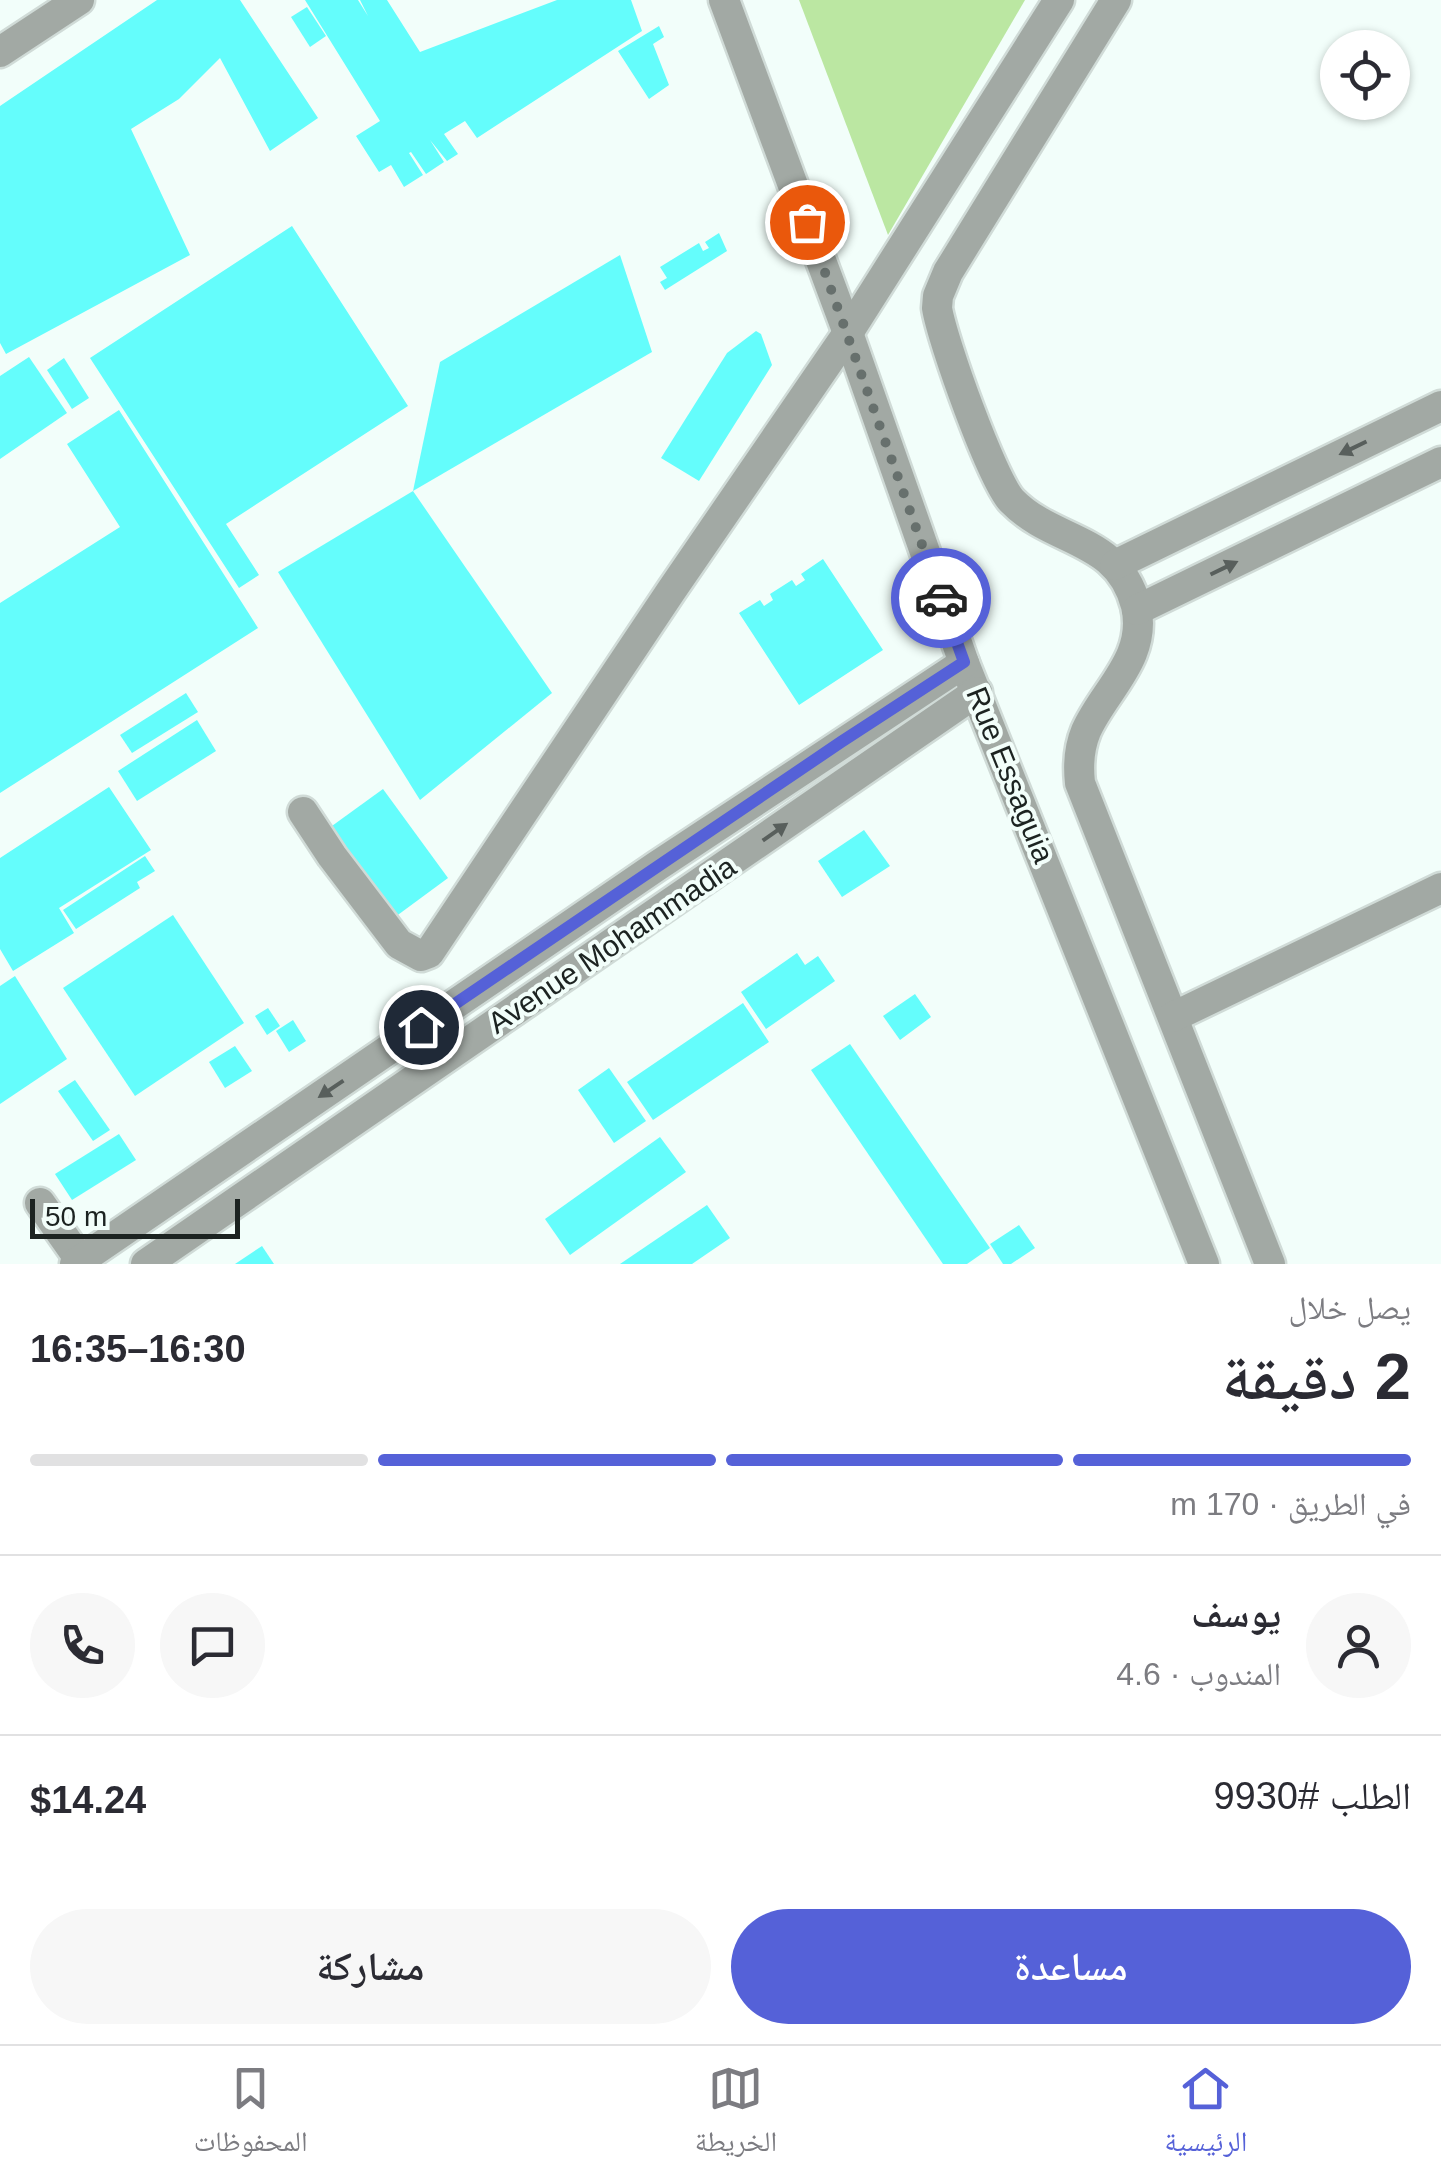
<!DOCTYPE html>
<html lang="ar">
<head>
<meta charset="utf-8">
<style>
  :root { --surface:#fff; --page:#f7f7f7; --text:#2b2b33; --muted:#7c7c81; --line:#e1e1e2; --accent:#5561d8 }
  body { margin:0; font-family:Helvetica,"Noto Naskh Arabic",sans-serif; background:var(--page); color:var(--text); direction:rtl; height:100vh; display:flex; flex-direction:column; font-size:38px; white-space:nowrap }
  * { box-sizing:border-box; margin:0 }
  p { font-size:32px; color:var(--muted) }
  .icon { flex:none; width:55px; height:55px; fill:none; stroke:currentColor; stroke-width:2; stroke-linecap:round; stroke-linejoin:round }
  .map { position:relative; height:1264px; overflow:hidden; direction:ltr }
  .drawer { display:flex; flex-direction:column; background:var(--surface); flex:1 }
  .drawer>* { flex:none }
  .fabs { position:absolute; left:1320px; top:30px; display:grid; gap:20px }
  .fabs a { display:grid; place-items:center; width:90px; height:90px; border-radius:50%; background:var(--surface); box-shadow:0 2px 8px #0004; font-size:50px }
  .scale { position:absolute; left:30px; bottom:25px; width:210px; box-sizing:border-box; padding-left:10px; border:5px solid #1c2321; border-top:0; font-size:28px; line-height:35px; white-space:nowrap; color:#1c2321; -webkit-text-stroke:8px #f2fefa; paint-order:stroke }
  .pin { position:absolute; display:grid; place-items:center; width:85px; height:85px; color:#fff; margin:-42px; border:5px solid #fff; border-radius:50%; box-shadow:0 2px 10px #0007 }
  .courier { position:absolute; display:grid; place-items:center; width:100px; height:100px; margin:-50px; border:8px solid #5561d8; border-radius:50%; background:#fff; color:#222; box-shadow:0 2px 12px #0007 }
  .headline em { font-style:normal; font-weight:600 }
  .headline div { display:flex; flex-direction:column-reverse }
  .headline { display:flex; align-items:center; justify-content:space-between; height:170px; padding:0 30px }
  h1 { font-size:65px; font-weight:600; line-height:75px }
  .bar { display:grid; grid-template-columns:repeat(4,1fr); gap:15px 10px; align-content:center; height:120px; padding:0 30px }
  .bar i { height:12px; border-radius:8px; background:var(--line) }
  .bar .on { background:var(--accent) }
  .bar p { grid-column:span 4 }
  .line { display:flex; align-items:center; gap:25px; padding:0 30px; border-top:2px solid var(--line) }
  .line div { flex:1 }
  .round { display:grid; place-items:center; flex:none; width:105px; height:105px; border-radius:52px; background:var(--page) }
  .action { display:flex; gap:20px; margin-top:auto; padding:20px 30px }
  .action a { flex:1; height:115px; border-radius:60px; background:var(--accent); color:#fff; font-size:40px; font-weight:600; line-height:115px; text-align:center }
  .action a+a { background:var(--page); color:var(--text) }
  .tab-bar { display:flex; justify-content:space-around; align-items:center; height:140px; border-top:2px solid var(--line); background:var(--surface); font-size:28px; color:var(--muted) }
  .tab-bar a { display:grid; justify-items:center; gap:5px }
  .tab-bar .on { color:var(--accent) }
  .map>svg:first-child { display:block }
  .green { fill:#bbe7a2 }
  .building { fill:#64fdfc }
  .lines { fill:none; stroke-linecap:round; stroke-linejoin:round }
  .minor-casing { stroke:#d0dbd7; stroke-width:35 }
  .minor { stroke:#a2a9a4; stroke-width:30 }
  .oneway { fill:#585f5c }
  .done { stroke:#67706d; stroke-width:10; stroke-dasharray:0 18 }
  .route { stroke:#5561d8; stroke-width:12 }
  .labels { text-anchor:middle; stroke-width:8; stroke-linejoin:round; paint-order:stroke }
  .street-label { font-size:30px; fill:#1c2321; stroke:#f2fefa }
</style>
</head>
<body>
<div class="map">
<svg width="1441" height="1264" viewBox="0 0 1441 1264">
  <rect width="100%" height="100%" fill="#f2fefa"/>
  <path class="green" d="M799 0H1025L888 235Z"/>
  <g class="building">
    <path d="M157 0H240L318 118 270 151 220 58 179 99 131 129 190 255 6 354 0 343V106Z"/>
    <path d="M305 0H358L368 16 360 0H387L420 52 557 0H631L642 31 477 138 465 121 444 134 458 154 447 161 430 140 444 162 426 174 411 152 409 153 423 175 404 187 391 165 379 172 356 136 380 121Z"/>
    <path d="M307 7 326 36 310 47 291 17Z"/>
    <path d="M659 26 664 37 653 44 669 85 649 99 618 51Z"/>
    <path d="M292 226 408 406 226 524 259 575 239 588 90 358Z"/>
    <path d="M719 233 727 251 665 290 660 282 667 278 660 267 699 243 703 251 709 248 705 242Z"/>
    <path d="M620 255 652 352 413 491 440 362Z"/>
    <path d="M756 331 761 334 772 365 699 481 661 458 727 353Z"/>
    <path d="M29 357 67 413 0 459V376Z"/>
    <path d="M64 358 89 398 72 409 47 370Z"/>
    <path d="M119 410 258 628 0 793V603L120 527 67 444Z"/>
    <path d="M413 491 552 693 420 800 278 572Z"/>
    <path d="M823 559 883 650 799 705 739 613 760 600 764 606 773 600 770 594 792 580 796 586 805 580 801 574Z"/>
    <path d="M186 693 198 712 132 753 120 735Z"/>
    <path d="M197 720 216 751 137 801 118 771Z"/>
    <path d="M109 787 151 850 59 908 74 933 13 971 0 949V858Z"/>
    <path d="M383 789 448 878 391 920 325 831Z"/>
    <path d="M864 830 890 866 842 897 818 861Z"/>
    <path d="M145 856 155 871 137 882 140 888 76 929 63 910Z"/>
    <path d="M173 915 244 1023 135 1096 63 988Z"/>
    <path d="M797 953 805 965 818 956 835 981 766 1029 741 992Z"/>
    <path d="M15 976 67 1059 0 1104V986Z"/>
    <path d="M915 994 931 1017 900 1040 883 1016Z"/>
    <path d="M743 1003 769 1042 653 1120 627 1082Z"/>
    <path d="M268 1008 280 1026 267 1035 255 1016Z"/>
    <path d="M293 1020 306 1041 289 1052 276 1031Z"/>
    <path d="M850 1044 990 1248 967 1264H943L811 1070Z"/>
    <path d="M235 1046 252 1071 225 1088 209 1062Z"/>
    <path d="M609 1068 646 1121 614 1143 578 1090Z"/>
    <path d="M75 1080 110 1130 93 1141 58 1091Z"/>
    <path d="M119 1134 136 1160 72 1200 55 1174Z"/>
    <path d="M660 1137 686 1172 570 1255 545 1219Z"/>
    <path d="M707 1205 730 1238 692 1264H620Z"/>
    <path d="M1019 1225 1035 1248 1011 1264H1003L990 1244Z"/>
    <path d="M262 1246 274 1264H235Z"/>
  </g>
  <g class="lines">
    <defs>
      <g id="minor">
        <path d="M724 0 848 333 964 663 1204 1264"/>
        <path d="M1116 0 948 272 938 296 937 308C942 340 992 480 1012 501 1054 544 1119 537 1136 606 1148 658 1104 690 1086 731 1079 748 1078 765 1080 783L1270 1264"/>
        <path d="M0 52 79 0"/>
        <path d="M1115 565 1441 406"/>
        <path d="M1137 610 1441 462"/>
        <path d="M303 812 332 856 399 944 421 956 429 953 671 591 848 333 1059 0"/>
        <path d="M1173 1017 1441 888"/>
        <path d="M40 1203 83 1264"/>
        <path d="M75 1264 657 866 964 663"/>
        <path d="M146 1264 977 692"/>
      </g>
    </defs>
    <use href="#minor" class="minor-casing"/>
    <use href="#minor" class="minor"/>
  </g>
  <defs><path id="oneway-solid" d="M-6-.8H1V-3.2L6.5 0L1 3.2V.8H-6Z" transform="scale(2.5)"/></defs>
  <g class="oneway">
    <use href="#oneway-solid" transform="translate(1353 448) rotate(154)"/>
    <use href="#oneway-solid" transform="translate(1224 568) rotate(-26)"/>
    <use href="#oneway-solid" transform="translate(775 832) rotate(-35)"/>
    <use href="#oneway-solid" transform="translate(331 1089) rotate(146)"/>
  </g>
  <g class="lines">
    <path class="done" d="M807 222 941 598"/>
    <path class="route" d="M421 1027 841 742 964 662 941 598"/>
  </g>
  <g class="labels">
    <g class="street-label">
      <text transform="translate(1010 775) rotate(68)" y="10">Rue Essaguia</text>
      <text transform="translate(612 945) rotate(-34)" y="10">Avenue Mohammadia</text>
    </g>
  </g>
</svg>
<div class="fabs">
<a><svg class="icon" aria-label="locate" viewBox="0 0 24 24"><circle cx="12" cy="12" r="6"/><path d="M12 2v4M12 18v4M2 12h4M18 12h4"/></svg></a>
</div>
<div class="scale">50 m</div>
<div class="pin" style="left:807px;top:222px;background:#ea580c"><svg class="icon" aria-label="bag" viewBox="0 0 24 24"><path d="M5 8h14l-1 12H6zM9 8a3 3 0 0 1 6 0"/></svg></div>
<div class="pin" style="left:421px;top:1027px;background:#1f2937"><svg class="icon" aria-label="home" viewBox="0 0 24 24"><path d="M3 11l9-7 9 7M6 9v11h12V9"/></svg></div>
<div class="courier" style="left:941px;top:598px"><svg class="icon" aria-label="car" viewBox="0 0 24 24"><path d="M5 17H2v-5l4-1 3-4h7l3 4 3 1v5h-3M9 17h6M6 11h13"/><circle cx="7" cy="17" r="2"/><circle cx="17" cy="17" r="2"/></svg></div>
</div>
<section class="drawer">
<div class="headline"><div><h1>2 دقيقة</h1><p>يصل خلال</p></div><em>16:30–16:35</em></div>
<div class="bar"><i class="on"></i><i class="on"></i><i class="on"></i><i></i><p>في الطريق · 170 m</p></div>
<div class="line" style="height:180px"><a class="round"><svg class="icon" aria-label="person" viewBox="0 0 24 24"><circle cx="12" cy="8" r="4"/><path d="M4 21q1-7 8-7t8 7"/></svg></a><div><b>يوسف</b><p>المندوب · 4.6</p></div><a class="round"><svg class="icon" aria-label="chat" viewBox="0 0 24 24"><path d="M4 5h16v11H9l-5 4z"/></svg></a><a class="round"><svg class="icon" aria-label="phone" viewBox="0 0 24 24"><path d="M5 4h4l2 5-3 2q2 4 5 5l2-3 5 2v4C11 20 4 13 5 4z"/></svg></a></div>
<div class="line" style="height:130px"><div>الطلب #9930</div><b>$14.24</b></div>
<div class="action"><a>مساعدة</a><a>مشاركة</a></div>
</section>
<nav class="tab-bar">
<a class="on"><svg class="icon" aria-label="home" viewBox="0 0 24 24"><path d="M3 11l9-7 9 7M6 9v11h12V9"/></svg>الرئيسية</a>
<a><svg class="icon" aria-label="map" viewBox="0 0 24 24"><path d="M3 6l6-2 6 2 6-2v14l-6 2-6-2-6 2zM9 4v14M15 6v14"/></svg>الخريطة</a>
<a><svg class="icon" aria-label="saved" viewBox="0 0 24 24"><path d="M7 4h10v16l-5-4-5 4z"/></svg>المحفوظات</a>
</nav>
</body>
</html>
